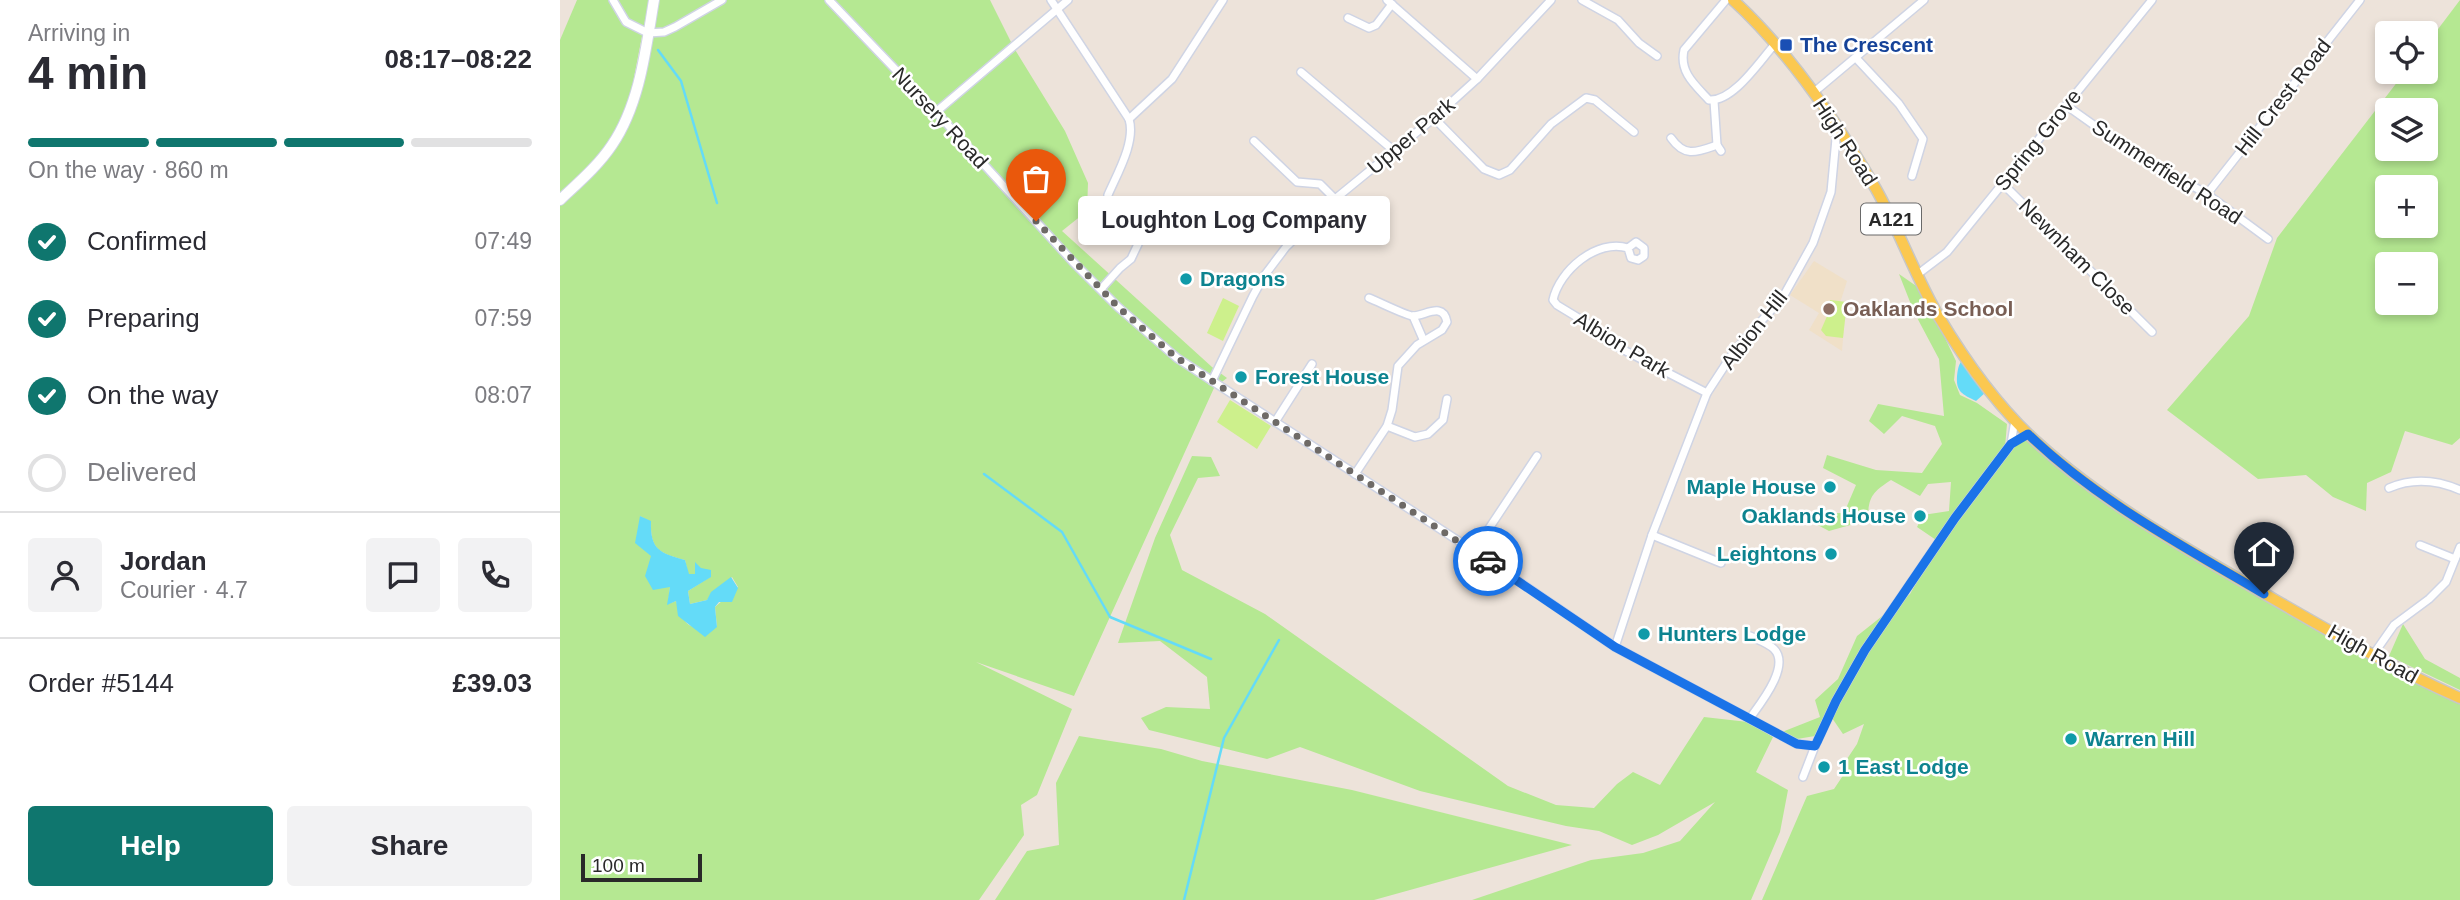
<!DOCTYPE html>
<html lang="en">
<head>
<meta charset="utf-8">
<style>
  :root { --surface:#fff; --page:#f2f2f3; --text:#2b2b33; --muted:#7c7c81; --line:#e1e1e2; --accent:#0f766e }
  body { margin:0; font-family:Arial,sans-serif; background:var(--page); color:var(--text); height:100vh; display:flex; flex-direction:column; font-size:26px; white-space:nowrap }
  * { box-sizing:border-box; margin:0 }
  p { font-size:23px; color:var(--muted) }
  .icon { flex:none; width:38px; height:38px; fill:none; stroke:currentColor; stroke-width:2; stroke-linecap:round; stroke-linejoin:round }
  .map { position:relative; flex:1; overflow:hidden }
  .details { display:flex; flex-direction:column; background:var(--surface); width:560px }
  .details>* { flex:none }
  .fabs { position:absolute; left:1815px; top:21px; display:grid; gap:14px }
  .fabs a { display:grid; place-items:center; width:63px; height:63px; border-radius:7px; background:var(--surface); box-shadow:0 4px 10px #0003; font-size:35px }
  .scale { position:absolute; left:21px; bottom:18px; width:121px; box-sizing:border-box; padding-left:7px; border:4px solid #292929; border-top:0; font-size:19px; line-height:24px; white-space:nowrap; color:#292929; -webkit-text-stroke:5px #fff; paint-order:stroke }
  .pin { position:absolute; display:grid; place-items:center; width:60px; height:60px; color:#fff; margin:-72px -30px; border-radius:50% 50% 50% 0; rotate:-45deg; box-shadow:0 0 7px #0007 }
  .pin .icon { rotate:45deg }
  .courier { position:absolute; display:grid; place-items:center; width:70px; height:70px; margin:-35px; border:5px solid #1a73e8; border-radius:50%; background:#fff; color:#222; box-shadow:0 2px 9px #0007 }
  .bubble { position:absolute; height:49px; border-radius:7px; background:var(--surface); box-shadow:0 4px 10px #0003; font-size:23px; font-weight:800; line-height:49px; text-align:center }
  .head em { font-style:normal; font-weight:800 }
  .head div { display:flex; flex-direction:column-reverse }
  .head { display:flex; align-items:center; justify-content:space-between; height:119px; padding:0 28px }
  h1 { font-size:46px; font-weight:800; line-height:52px }
  .bar { display:grid; grid-template-columns:repeat(4,1fr); gap:10px 7px; align-content:center; height:84px; padding:0 28px }
  .bar i { height:9px; border-radius:5px; background:var(--line) }
  .bar .current { background:var(--accent) }
  .bar p { grid-column:span 4 }
  .line { display:flex; align-items:center; gap:18px; padding:0 28px; border-top:2px solid var(--line) }
  .line div { flex:1 }
  .round { display:grid; place-items:center; flex:none; width:74px; height:74px; border-radius:7px; background:var(--page) }
  ol { padding:0 28px; list-style:none }
  li { display:flex; align-items:center; gap:21px; height:77px }
  li p { margin-inline-start:auto }
  li .icon { padding:7px; border-radius:50%; background:var(--accent); color:#fff; stroke-width:4 }
  li:last-child { color:var(--muted) }
  li i { width:38px; height:38px; border:4px solid var(--line); border-radius:50% }
  .primary-button { display:flex; gap:14px; margin-top:auto; padding:14px 28px }
  .primary-button a { flex:1; height:80px; border-radius:7px; background:var(--accent); color:#fff; font-size:28px; font-weight:800; line-height:80px; text-align:center }
  .primary-button a+a { background:var(--page); color:var(--text) }
  main { display:flex; flex:1; min-height:0 }
  .map>svg:first-child { display:block }
  .education { fill:#f0e0c8 }
  .green { fill:#b5e892; fill-rule:evenodd }
  .pitch { fill:#cdf08c }
  .water { fill:#64dbf8 }
  .lines { fill:none; stroke-linecap:round; stroke-linejoin:round }
  .stream { stroke:#64dbf8; stroke-width:2.5 }
  .street-casing { stroke:#cfd4e4; stroke-width:10 }
  .secondary-casing { stroke:#cfd4e4; stroke-width:12 }
  .primary-casing { stroke:#c7c7c7; stroke-width:13 }
  .street { stroke:#fff; stroke-width:7 }
  .secondary { stroke:#fff; stroke-width:10 }
  .primary { stroke:#fbc850; stroke-width:10 }
  .done { stroke:#6e6a67; stroke-width:7; stroke-dasharray:0 12.6 }
  .route { stroke:#1a73e8; stroke-width:9 }
  .transit-dot { fill:#1a4fb4; stroke:#fff; stroke-width:2.5 }
  .culture-dot { fill:#0f9aa8; stroke:#fff; stroke-width:2.5 }
  .education-dot { fill:#8d6e63; stroke:#fff; stroke-width:2.5 }
  .labels { text-anchor:middle; stroke-width:5; stroke-linejoin:round; paint-order:stroke }
  .shield { fill:#fff; stroke:#696969; stroke-width:2 }
  .shield-label { font-size:19px; font-weight:bold; fill:#292929 }
  .transit-label { font-size:21px; font-weight:bold; fill:#164399; stroke:#fff; text-anchor:start }
  .street-label { font-size:21px; fill:#292929; stroke:#fff }
  .culture-label { font-size:21px; font-weight:bold; fill:#0d838f; stroke:#fff; text-anchor:start }
  .education-label { font-size:21px; font-weight:bold; fill:#785e54; stroke:#fff; text-anchor:start }
</style>
</head>
<body>
<main>
<section class="details">
<div class="head"><div><h1>4 min</h1><p>Arriving in</p></div><em>08:17–08:22</em></div>
<div class="bar"><i class="current"></i><i class="current"></i><i class="current"></i><i></i><p>On the way · 860 m</p></div>
<ol>
<li><svg class="icon" aria-label="check" viewBox="0 0 24 24"><path d="M5 12l5 5 9-10"/></svg>Confirmed<p>07:49</p></li>
<li><svg class="icon" aria-label="check" viewBox="0 0 24 24"><path d="M5 12l5 5 9-10"/></svg>Preparing<p>07:59</p></li>
<li><svg class="icon" aria-label="check" viewBox="0 0 24 24"><path d="M5 12l5 5 9-10"/></svg>On the way<p>08:07</p></li>
<li><i></i>Delivered</li>
</ol>
<div class="line" style="height:126px"><a class="round"><svg class="icon" aria-label="person" viewBox="0 0 24 24"><circle cx="12" cy="8" r="4"/><path d="M4 21q1-7 8-7t8 7"/></svg></a><div><b>Jordan</b><p>Courier · 4.7</p></div><a class="round"><svg class="icon" aria-label="chat" viewBox="0 0 24 24"><path d="M4 5h16v11H9l-5 4z"/></svg></a><a class="round"><svg class="icon" aria-label="phone" viewBox="0 0 24 24"><path d="M5 4h4l2 5-3 2q2 4 5 5l2-3 5 2v4C11 20 4 13 5 4z"/></svg></a></div>
<div class="line" style="height:91px"><div>Order #5144</div><b>£39.03</b></div>
<div class="primary-button"><a>Help</a><a>Share</a></div>
</section>
<div class="map">
<svg width="1900" height="900" viewBox="0 0 1900 900">
  <rect width="100%" height="100%" fill="#ede3da"/>
  <path class="education" d="M1254 261 1287 281 1280 303 1286 304 1282 351 1249 330 1259 313 1230 295Z"/>
  <g class="green">
    <path d="M17 0H89L69 103 47 147 0 195V40Z"/>
    <path d="M98 0H430L454 48 505 131 528 183 527 211 502 231 652 367 667 378 654 388 514 696 416 662 512 709 477 795 461 805 464 835 419 900H0V205L24 182 69 121ZM80 516 91 522C90 550 100 553 125 560L128 574H135V564L150 577 128 591 130 604 147 600 172 577 178 587 155 607 157 627C127 629 126 628 116 601L108 604 110 587 91 556Z"/>
    <path d="M1900 0V438L1892 445 1845 431 1831 472 1807 483 1806 511 1773 497 1746 475 1698 479 1607 410 1689 316 1717 238 1845 72H1866V45ZM1827 110H1866V149H1827ZM1827 187H1866V226H1827ZM1827 264H1866V303H1827Z"/>
    <path d="M1339 274 1362 290 1396 361 1394 380 1400 395 1417 403 1447 424 1445 447 1460 441H1469L1514 477 1780 642 1900 704V900H1202L1247 796 1274 789 1284 774 1287 759 1297 744 1304 724 1283 734 1272 718 1261 735 1237 739 1222 732 1260 717 1255 700 1278 679 1297 636 1350 594 1379 542 1357 527 1363 515 1389 511 1391 482 1368 484 1360 496 1331 480C1313 492 1308 496 1308 520L1269 531 1237 514 1284 513 1296 485 1263 468 1267 455 1316 470 1362 473 1382 444 1375 426 1342 416 1324 434 1309 421 1318 404 1384 416 1379 359 1354 312Z"/>
    <path d="M632 456 651 457 660 476 638 478 610 535 622 570 705 614 948 786 996 805 1034 808 1057 784 1073 772 1100 785 1144 717 1188 722 1213 737 1196 772 1228 790 1220 832 1191 900H912L1031 860 1083 853 1120 841 1155 802 1098 835 1072 845 1039 831 1006 826 860 791 740 747 707 759 589 730 581 718 606 707 650 709 647 677 600 641 558 643 595 538Z"/>
    <path d="M1843 624 1865 659 1900 678V690L1829 656Z"/>
    <path d="M519 736 601 749 642 761 792 790 1012 845 814 900H435L467 851 499 845 496 783Z"/>
  </g>
  <g class="pitch">
    <path d="M663 298 679 306 663 341 647 333Z"/>
    <path d="M1270 300 1287 302 1283 338 1266 336 1261 330 1268 314Z"/>
    <path d="M670 400 711 426 697 449 657 422Z"/>
  </g>
  <g class="water">
    <path d="M1403 359 1426 392 1416 401C1402 394 1396 392 1397 376 1398 369 1398 365 1403 359Z"/>
    <path d="M80 516 91 521C90 550 100 553 125 560L129 574H135V562L141 568 151 570V577L128 591 130 604 147 600 151 592 171 577 178 588 172 602H159L155 607 157 627 145 637 118 616 116 601 107 605 110 587 93 590 85 576 91 556 75 543Z"/>
  </g>
  <g class="lines">
    <g class="stream">
      <path d="M98 50 121 81 157 203"/>
      <path d="M424 474 502 532 550 617 651 659"/>
      <path d="M624 900 664 738 719 640"/>
    </g>
    <defs>
      <g id="street">
        <path d="M53 0 66 22 88 33 104 32 115 27 162 0"/>
        <path d="M269 0 376 112 513 262 558 307 617 358 914 551 1055 647 1237 744 1255 746"/>
        <path d="M491 0 569 119C576 142 557 174 548 195"/>
        <path d="M827 0 917 79"/>
        <path d="M1022 0 1058 20 1079 43 1097 56"/>
        <path d="M1166 0 1124 50C1119 72 1135 85 1149 100 1173 102 1199 62 1215 44"/>
        <path d="M788 18 809 28 816 25 832 4"/>
        <path d="M1296 58 1339 104 1363 139 1352 176"/>
        <path d="M741 72 833 150"/>
        <path d="M1253 93 1364 0"/>
        <path d="M1154 101 1157 145 1161 151"/>
        <path d="M1507 106 1576 155 1647 194 1708 239"/>
        <path d="M376 112 508 0"/>
        <path d="M874 118 924 169 939 175 950 170 991 124 1026 98 1035 100 1074 132"/>
        <path d="M569 119 612 79 663 0"/>
        <path d="M1111 138C1125 158 1137 152 1157 145"/>
        <path d="M694 141 737 182 760 184 775 199"/>
        <path d="M1442 183 1592 332"/>
        <path d="M1647 194 1800 0"/>
        <path d="M1068 248 1071 258 1078 260 1084 256V248L1076 242 1068 248C1037 238 999 271 993 300L997 305 1025 322 1056 346 1147 393"/>
        <path d="M1358 274 1387 252 1592 0"/>
        <path d="M541 289 560 268 571 259 579 242 587 232 615 211"/>
        <path d="M853 316 863 339"/>
        <path d="M652 381 693 296 704 276 726 247 775 199 874 118 917 79 991 0"/>
        <path d="M715 422 752 364"/>
        <path d="M827 426 855 437 868 434 883 420 887 399"/>
        <path d="M795 474 827 426 832 410 838 366 857 345 882 330 887 322C883 301 865 316 853 316 847 316 817 301 809 298"/>
        <path d="M1829 488C1852 478 1877 480 1900 490"/>
        <path d="M1092 535 1161 563"/>
        <path d="M1860 545 1895 559"/>
        <path d="M914 551 977 456"/>
        <path d="M1190 636C1198 640 1208 643 1214 649 1231 666 1200 704 1190 718"/>
        <path d="M1055 647 1092 535 1147 393 1175 350 1223 297 1253 243 1271 192 1277 128"/>
        <path d="M1813 655 1834 625 1869 599 1886 582 1900 547"/>
        <path d="M1243 777 1255 746 1276 701 1305 650 1395 518 1451 444 1455 420"/>
      </g>
      <path id="secondary" d="M0 200C18 183 38 166 52 145 80 104 86 48 94 0"/>
      <path id="primary" d="M1173 0C1230 52 1277 122 1316 189 1339 230 1355 276 1379 317 1406 362 1440 410 1480 445 1542 501 1618 544 1691 586 1759 625 1828 666 1900 698"/>
    </defs>
    <use href="#street" class="street-casing"/>
    <use href="#secondary" class="secondary-casing"/>
    <use href="#primary" class="primary-casing"/>
    <use href="#street" class="street"/>
    <use href="#secondary" class="secondary"/>
    <use href="#primary" class="primary"/>
  </g>
  <g class="lines">
    <path class="done" d="M476 221 558 307 617 358 928 561"/>
    <path class="route" d="M928 561 1055 647 1237 744 1255 746 1257 742 1276 701 1305 650 1395 518 1451 444 1468 434C1536 500 1623 546 1704 594"/>
  </g>
  <rect class="transit-dot" x="1219" y="38" width="14" height="14" rx="3.5"/>
  <g class="culture-dot">
    <circle cx="626" cy="279" r="7"/>
    <circle cx="681" cy="377" r="7"/>
    <circle cx="1270" cy="487" r="7"/>
    <circle cx="1360" cy="516" r="7"/>
    <circle cx="1271" cy="554" r="7"/>
    <circle cx="1084" cy="634" r="7"/>
    <circle cx="1511" cy="739" r="7"/>
    <circle cx="1264" cy="767" r="7"/>
  </g>
  <circle class="education-dot" cx="1269" cy="309" r="7"/>
  <g class="labels">
    <rect class="shield" x="1301" y="203.5" width="60" height="31" rx="5"/>
    <g class="shield-label">
      <text x="1331" y="226">A121</text>
    </g>
    <g class="transit-label">
      <text x="1240" y="52">The Crescent</text>
    </g>
    <g class="street-label">
      <text transform="translate(1723 97) rotate(-52)" y="7">Hill Crest Road</text>
      <text transform="translate(380 118) rotate(47)" y="7">Nursery Road</text>
      <text transform="translate(851 136) rotate(-40)" y="7">Upper Park</text>
      <text transform="translate(1478 140) rotate(-51)" y="7">Spring Grove</text>
      <text transform="translate(1285 142) rotate(57)" y="7">High Road</text>
      <text transform="translate(1607 172) rotate(33)" y="7">Summerfield Road</text>
      <text transform="translate(1517 257) rotate(45)" y="7">Newnham Close</text>
      <text transform="translate(1194 330) rotate(-52)" y="7">Albion Hill</text>
      <text transform="translate(1062 345) rotate(31)" y="7">Albion Park</text>
      <text transform="translate(1813 654) rotate(29)" y="7">High Road</text>
    </g>
    <g class="culture-label">
      <text x="640" y="286">Dragons</text>
      <text x="695" y="384">Forest House</text>
      <text x="1256" y="494" text-anchor="end">Maple House</text>
      <text x="1346" y="523" text-anchor="end">Oaklands House</text>
      <text x="1257" y="561" text-anchor="end">Leightons</text>
      <text x="1098" y="641">Hunters Lodge</text>
      <text x="1525" y="746">Warren Hill</text>
      <text x="1278" y="774">1 East Lodge</text>
    </g>
    <g class="education-label">
      <text x="1283" y="316">Oaklands School</text>
    </g>
  </g>
</svg>
<div class="fabs">
<a><svg class="icon" aria-label="locate" viewBox="0 0 24 24"><circle cx="12" cy="12" r="6"/><path d="M12 2v4M12 18v4M2 12h4M18 12h4"/></svg></a>
<a><svg class="icon" aria-label="layers" viewBox="0 0 24 24"><path d="M12 4l9 5-9 5-9-5zM3 14l9 5 9-5"/></svg></a>
<a>+</a>
<a>−</a>
</div>
<div class="scale">100 m</div>
<div class="pin" style="left:476px;top:221px;background:#ea580c"><svg class="icon" aria-label="bag" viewBox="0 0 24 24"><path d="M5 8h14l-1 12H6zM9 8a3 3 0 0 1 6 0"/></svg></div>
<div class="pin" style="left:1704px;top:594px;background:#1f2937"><svg class="icon" aria-label="home" viewBox="0 0 24 24"><path d="M3 11l9-7 9 7M6 9v11h12V9"/></svg></div>
<div class="courier" style="left:928px;top:561px"><svg class="icon" aria-label="car" viewBox="0 0 24 24"><path d="M5 17H2v-5l4-1 3-4h7l3 4 3 1v5h-3M9 17h6M6 11h13"/><circle cx="7" cy="17" r="2"/><circle cx="17" cy="17" r="2"/></svg></div>
<div class="bubble" style="left:518px;top:196px;width:312px">Loughton Log Company</div>
</div>
</main>
</body>
</html>
